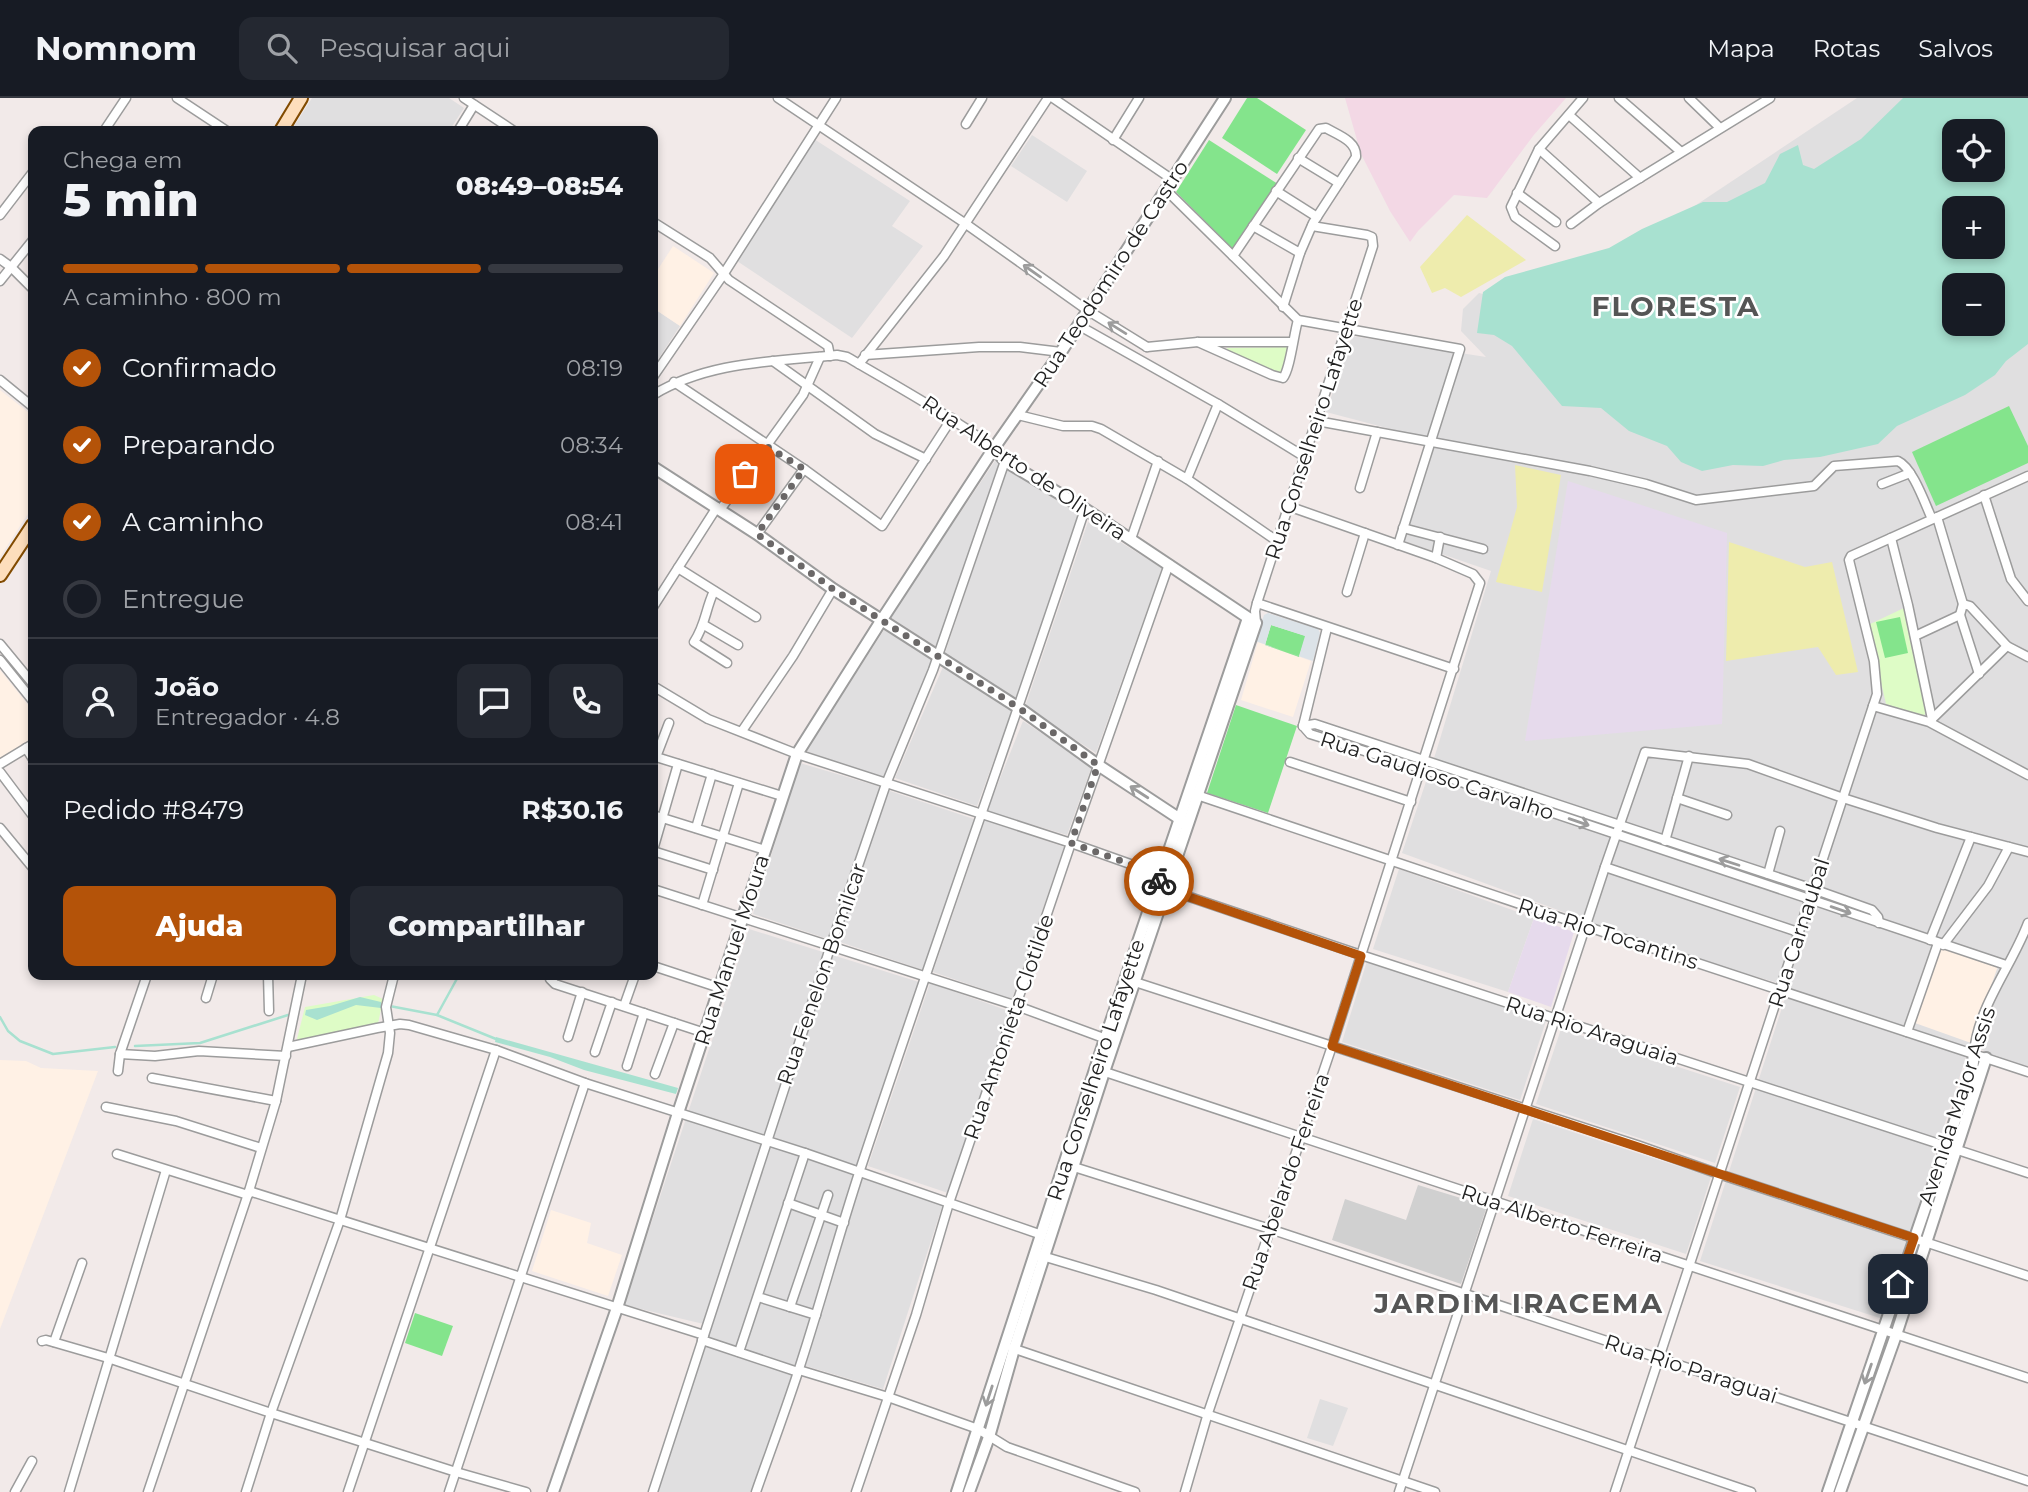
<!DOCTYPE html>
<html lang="pt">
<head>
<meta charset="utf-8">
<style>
  :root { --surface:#171b24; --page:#242831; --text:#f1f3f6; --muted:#9ea1a6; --line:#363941; --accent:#b45309 }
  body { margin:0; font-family:Montserrat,sans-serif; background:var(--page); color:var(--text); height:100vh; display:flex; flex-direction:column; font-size:26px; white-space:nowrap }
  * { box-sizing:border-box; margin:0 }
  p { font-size:23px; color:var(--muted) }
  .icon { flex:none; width:38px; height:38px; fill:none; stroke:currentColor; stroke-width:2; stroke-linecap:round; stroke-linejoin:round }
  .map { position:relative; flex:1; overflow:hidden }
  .sheet { position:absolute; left:28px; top:28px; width:630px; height:854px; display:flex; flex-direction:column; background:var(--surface); border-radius:14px; box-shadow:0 4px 10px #0003 }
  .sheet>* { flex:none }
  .controls { position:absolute; left:1942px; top:21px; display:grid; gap:14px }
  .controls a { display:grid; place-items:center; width:63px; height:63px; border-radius:14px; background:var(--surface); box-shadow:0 4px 10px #0003; font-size:35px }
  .pin { position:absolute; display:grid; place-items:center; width:60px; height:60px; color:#fff; margin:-30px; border-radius:14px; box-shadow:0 4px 10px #0006 }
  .courier { position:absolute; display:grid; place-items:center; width:70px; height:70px; margin:-35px; border:5px solid #b45309; border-radius:50%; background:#fff; color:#222; box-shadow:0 2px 9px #0007 }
  .headline em { font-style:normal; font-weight:800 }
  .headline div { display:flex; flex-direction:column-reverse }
  .headline { display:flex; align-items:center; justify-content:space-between; height:119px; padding:0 35px }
  h1 { font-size:46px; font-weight:800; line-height:52px }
  .bar { display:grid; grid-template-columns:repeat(4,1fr); gap:10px 7px; align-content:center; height:84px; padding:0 35px }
  .bar i { height:9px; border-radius:5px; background:var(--line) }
  .bar .current { background:var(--accent) }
  .bar p { grid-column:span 4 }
  .line { display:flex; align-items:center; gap:18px; padding:0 35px; border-top:2px solid var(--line) }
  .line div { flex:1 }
  .round { display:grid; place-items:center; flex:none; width:74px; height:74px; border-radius:14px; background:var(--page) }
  ol { padding:0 35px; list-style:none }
  li { display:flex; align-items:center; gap:21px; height:77px }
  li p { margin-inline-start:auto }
  li .icon { padding:7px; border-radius:50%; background:var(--accent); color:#fff; stroke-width:4 }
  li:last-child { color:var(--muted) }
  li i { width:38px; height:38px; border:4px solid var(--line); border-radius:50% }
  .primary-button { display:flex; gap:14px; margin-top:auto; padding:14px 35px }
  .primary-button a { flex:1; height:80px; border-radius:14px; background:var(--accent); color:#fff; font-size:28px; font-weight:800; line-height:80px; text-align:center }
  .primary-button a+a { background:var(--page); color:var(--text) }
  header { display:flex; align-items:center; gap:42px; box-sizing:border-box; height:98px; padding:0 35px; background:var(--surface); border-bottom:2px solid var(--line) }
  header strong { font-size:33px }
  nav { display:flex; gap:38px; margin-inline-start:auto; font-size:24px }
  .search { width:490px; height:63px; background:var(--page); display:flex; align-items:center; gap:18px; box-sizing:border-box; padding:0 24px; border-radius:14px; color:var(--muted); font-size:26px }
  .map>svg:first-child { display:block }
  .residential { fill:#e0dfe0; fill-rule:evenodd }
  .commercial { fill:#f3d8e5 }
  .industrial { fill:#e6daec }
  .education { fill:#fff1e5 }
  .religious { fill:#d0d0d0 }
  .grass { fill:#eeecad }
  .park { fill:#defcc6 }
  .pitch { fill:#84e48c }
  .plaza { fill:#dce3e8; fill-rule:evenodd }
  .water { fill:#a8e1d0; fill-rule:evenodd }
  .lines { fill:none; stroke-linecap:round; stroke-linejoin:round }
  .stream { stroke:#a8e1d0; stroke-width:2.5 }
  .minor-casing { stroke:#9c9c9c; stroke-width:11 }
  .tertiary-casing { stroke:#9c9c9c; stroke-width:14 }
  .secondary-casing { stroke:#824b00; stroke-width:16 }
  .minor { stroke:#fff; stroke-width:8 }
  .tertiary { stroke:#fff; stroke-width:10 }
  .secondary { stroke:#fddebc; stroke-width:12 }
  .oneway { stroke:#9c9c9c }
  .done { stroke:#6b6868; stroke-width:7; stroke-dasharray:0 12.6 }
  .route { stroke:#b45309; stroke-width:9 }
  .labels { text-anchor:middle; stroke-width:5; stroke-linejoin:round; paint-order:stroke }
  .street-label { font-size:21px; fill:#222; stroke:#fff }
  .district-label { font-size:28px; font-weight:bold; letter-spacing:2px; fill:#555; stroke:#fff }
</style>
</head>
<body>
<header>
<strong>Nomnom</strong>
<div class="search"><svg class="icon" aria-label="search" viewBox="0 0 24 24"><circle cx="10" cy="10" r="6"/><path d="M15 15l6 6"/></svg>Pesquisar aqui</div>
<nav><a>Mapa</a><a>Rotas</a><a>Salvos</a></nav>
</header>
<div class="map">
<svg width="2028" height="1394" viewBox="0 0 2028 1394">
  <rect width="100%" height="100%" fill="#f2eae9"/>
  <g class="residential">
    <path d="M312 0H449L464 10 449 33H291Z"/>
    <path d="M1857 0H2028V968L2006 964 1970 946 1883 1221 1700 1163 1789 888 1681 857 1402 755 1436 654 1491 473 1401 442 1432 342 1326 314 1352 238 1486 259 1461 233 1463 211 1479 195 1541 210ZM1955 33H1993V72H1955ZM1955 110H1993V149H1955ZM1955 187H1993V226H1955Z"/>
    <path d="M1032 37 1087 73 1067 104 1011 68Z"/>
    <path d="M814 41 910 103 892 128 923 148 852 240 737 163Z"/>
    <path d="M653 210 680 228 653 269Z"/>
    <path d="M997 360 1000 365 940 551 890 519Z"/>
    <path d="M1007 371 1079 416 1017 601 945 555Z"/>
    <path d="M1088 424 1162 470 1096 655 1025 609Z"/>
    <path d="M884 532 935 564 884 681 806 653Z"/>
    <path d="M943 569 1012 613 977 708 895 680Z"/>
    <path d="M1023 623 1092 668 1067 737 987 713Z"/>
    <path d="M800 665 881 689 828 841 753 816Z"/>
    <path d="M887 692 974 721 923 872 837 843Z"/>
    <path d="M985 722 1064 749 1012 901 933 874Z"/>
    <path d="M1399 771 1534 820 1508 894 1373 851Z"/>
    <path d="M749 831 919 884 860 1075 943 1106 883 1291 796 1265 752 1394H654L712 1228 624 1207Z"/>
    <path d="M1367 863 1546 923 1520 1002 1342 944Z"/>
    <path d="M930 885 1009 913 948 1095 868 1068Z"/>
    <path d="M1561 931 1740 989 1715 1065 1536 1006Z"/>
    <path d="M1533 1021 1711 1079 1686 1156 1508 1098Z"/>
    <path d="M1320 1301 1348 1310 1333 1348 1307 1340Z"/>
  </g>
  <path class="commercial" d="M1345 0H1566L1533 38 1487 100 1454 97 1418 133 1410 144 1390 113 1361 56Z"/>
  <g class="industrial">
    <path d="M1568 383 1727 435 1722 626 1525 643Z"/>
    <path d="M1534 820 1574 834 1551 909 1508 894Z"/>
  </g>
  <g class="education">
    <path d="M673 148 714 175 680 228 653 210V179Z"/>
    <path d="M0 292 33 318V408L0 459Z"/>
    <path d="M1258 544 1311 563 1293 619 1241 602Z"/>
    <path d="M0 572 33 613V640L0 661Z"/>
    <path d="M1941 850 1998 868 1971 945 1915 925Z"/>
    <path d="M0 962 26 963 41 970 98 973 0 1231Z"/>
    <path d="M551 1112 591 1125 587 1145 622 1157 608 1198 532 1173Z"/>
  </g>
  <path class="religious" d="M1418 1087 1487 1108 1461 1186 1332 1142 1345 1101 1406 1122Z"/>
  <g class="grass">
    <path d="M1467 117 1526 162 1461 199 1445 190 1432 195 1420 169Z"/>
    <path d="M1515 367 1561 377 1542 494 1496 484 1517 409Z"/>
    <path d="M1729 444 1805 469 1832 464 1858 574 1836 577 1818 549 1726 563Z"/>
  </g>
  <g class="park">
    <path d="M1288 249 1284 274 1281 277 1227 253V250Z"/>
    <path d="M1904 510 1926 613 1924 618 1886 606 1868 527Z"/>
    <path d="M374 897 383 901 378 926 375 929 300 942 297 941 305 909Z"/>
  </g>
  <g class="pitch">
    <path d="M1247 0H1257L1306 32 1277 76 1222 40Z"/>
    <path d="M1209 42 1278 86 1234 152 1176 94Z"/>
    <path d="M2009 308 2028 348V365L1936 408 1912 354Z"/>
    <path d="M1900 519 1908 555 1885 560 1876 524Z"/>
    <path d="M1271 527 1306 538 1299 559 1265 547Z"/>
    <path d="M1236 607 1297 628 1268 715 1207 695Z"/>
    <path d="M415 1215 453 1228 442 1258 405 1245Z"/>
  </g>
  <path class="plaza" d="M1268 515 1318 531 1320 535 1313 563 1255 543 1264 517ZM1271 527 1305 538 1299 558 1265 547Z"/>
  <g class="water">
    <path d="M1903 0H2028V246L2006 263 1995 277 1965 297 1897 328 1878 346 1820 359 1784 362 1763 368 1733 367 1702 373 1681 364 1667 348 1629 333 1601 310 1562 308 1512 248 1494 237 1477 235 1483 194 1505 179 1609 150 1642 131 1703 104H1727L1765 85 1780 56 1798 47 1803 67 1814 71 1861 41ZM1955 33H1993V72H1955ZM1955 110H1993V149H1955ZM1955 187H1993V226H1955Z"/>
    <path d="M360 899 381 904V910L356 907 317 922 305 917 306 912 330 908Z"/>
    <path d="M496 939 678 990 676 996 584 972 550 959 495 944Z"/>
  </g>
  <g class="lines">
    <g class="stream">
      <path d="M379 906 437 917 496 941"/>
      <path d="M437 917 459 877"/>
      <path d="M0 919 8 933 20 943 53 956 115 949"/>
      <path d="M135 948 200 945 288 917"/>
    </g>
    <defs>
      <g id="minor">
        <path d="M177 0 227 33"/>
        <path d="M464 0 514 33"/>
        <path d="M778 0 966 126 1087 212 1147 249"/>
        <path d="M1053 0 1173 82"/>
        <path d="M1619 0 1680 53"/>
        <path d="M1689 0 1720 30"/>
        <path d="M1569 17 1640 80"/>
        <path d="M966 26 982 0"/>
        <path d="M104 33 126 0"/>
        <path d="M458 33 474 7"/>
        <path d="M1113 42 1139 0"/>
        <path d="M1539 51 1599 105"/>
        <path d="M1298 60 1339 85"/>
        <path d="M1166 92 1298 222 1460 251 1398 447"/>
        <path d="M1276 93 1317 119"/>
        <path d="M1517 95 1556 124"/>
        <path d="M0 117 33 74"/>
        <path d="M653 124 710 160 729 182 828 248 830 258"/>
        <path d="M1571 126 1599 105 1770 0"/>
        <path d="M1253 128 1300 155"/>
        <path d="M1555 148 1515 119 1511 109 1539 51 1583 0"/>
        <path d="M1233 158 1319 31 1326 30C1338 37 1357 43 1356 59L1313 125 1300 155 1283 209"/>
        <path d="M0 161 11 169 33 191"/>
        <path d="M0 183 33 142"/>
        <path d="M1078 227 1218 306 1305 359"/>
        <path d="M1198 244 1272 277 1283 280C1290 272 1294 235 1298 222"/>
        <path d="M1147 249 1198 244H1292"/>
        <path d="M865 257 979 249H1020L1061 254"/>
        <path d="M773 263 875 336 926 361"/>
        <path d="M859 266 944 158 1048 0"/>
        <path d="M653 279 723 177 836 0"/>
        <path d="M0 282 33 309"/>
        <path d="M674 284 804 371 882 428 952 320"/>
        <path d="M653 297C709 263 773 264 837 257L847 259C897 288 947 316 994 350"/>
        <path d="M1018 317 1063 328H1092L1101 331 1187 381 1277 443"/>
        <path d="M1317 323 1590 373 1646 386 1696 402 1814 388 1834 368 1898 363C1913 370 1925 406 1932 421"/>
        <path d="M1187 381 1218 306"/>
        <path d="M1882 386 1910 375"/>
        <path d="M1360 390 1377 334"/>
        <path d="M1984 397 2011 481 2028 503"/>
        <path d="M720 412 803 297 820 259"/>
        <path d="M1937 419 1963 506 1960 517 1979 576"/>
        <path d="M1403 430 1483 451"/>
        <path d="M757 436 804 371"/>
        <path d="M1891 440 1908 507 1932 621"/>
        <path d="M1131 441 1158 363"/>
        <path d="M1436 460 1440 439"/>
        <path d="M678 470 756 519"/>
        <path d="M714 493C705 512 706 526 694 544L727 565"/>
        <path d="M1347 494 1365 435"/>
        <path d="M1257 505 1454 571"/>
        <path d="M1963 506 1970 508 2007 548 2028 559"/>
        <path d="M653 509 717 409"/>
        <path d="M1256 525 1255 513 1257 505 1373 148 1372 139 1367 137 1312 128"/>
        <path d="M704 527 738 547"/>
        <path d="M1915 538 1960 517"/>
        <path d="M0 546 33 586"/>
        <path d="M0 562 33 603"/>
        <path d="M653 588 708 621 797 656 1071 745 1164 778"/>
        <path d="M1873 608 1929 624 2028 677"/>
        <path d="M1931 622 2007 548"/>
        <path d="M1303 628 1310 636 1422 671 2006 867"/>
        <path d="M1303 628 1315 626 1813 791 1872 812 1878 819 1879 825"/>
        <path d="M1303 628 1327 530"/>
        <path d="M742 633 793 558 833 491"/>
        <path d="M26 650 33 661"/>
        <path d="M653 658 782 698"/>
        <path d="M656 659 669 625"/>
        <path d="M1290 664 1411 704"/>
        <path d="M0 666 33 646"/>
        <path d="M0 674 33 718"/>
        <path d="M1194 696 1585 828 2028 974"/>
        <path d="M1677 700 1727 717"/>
        <path d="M653 717 765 752"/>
        <path d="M0 730 33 770"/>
        <path d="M696 730 712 676"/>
        <path d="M1665 743 1689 658"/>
        <path d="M653 752 678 666"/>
        <path d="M653 753 713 772"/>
        <path d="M1605 769 1798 834"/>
        <path d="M1768 776 1780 733"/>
        <path d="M1163 790 1361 857 2028 1075"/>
        <path d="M653 791 1017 908 1109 942"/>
        <path d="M702 807 739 685"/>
        <path d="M1930 842 1971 739"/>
        <path d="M1943 847 1988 788 2009 749"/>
        <path d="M653 868 720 890"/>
        <path d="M268 877 269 913"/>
        <path d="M550 877V881L555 886 705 935"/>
        <path d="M1135 884 1637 1047 1719 1076 2028 1178"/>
        <path d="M206 900 213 877"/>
        <path d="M624 908 635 877"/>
        <path d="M1907 934 1938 845"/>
        <path d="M568 939 582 894"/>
        <path d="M288 949 377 930 400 926 409 927 496 952 585 985 805 1055 1042 1137"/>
        <path d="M595 954 612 904"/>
        <path d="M1974 955C1978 908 2012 868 2028 825"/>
        <path d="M120 956 155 958 199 953 286 958"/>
        <path d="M627 968 644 915"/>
        <path d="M1099 972 2028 1280"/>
        <path d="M118 973 120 956 147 877"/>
        <path d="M655 976 674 925"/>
        <path d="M152 980 276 1003"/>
        <path d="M106 1009 176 1023 261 1050"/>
        <path d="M117 1056 248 1097"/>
        <path d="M1074 1069 1270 1131 2028 1383"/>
        <path d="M249 1093 704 1237"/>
        <path d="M788 1105 844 1125"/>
        <path d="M1039 1157 1156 1192 1751 1394"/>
        <path d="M758 1199 816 1217"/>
        <path d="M790 1209 828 1097"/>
        <path d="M702 1242 798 1274"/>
        <path d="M42 1243 46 1242 108 1260 271 1315 456 1374 526 1394"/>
        <path d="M54 1244 82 1165"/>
        <path d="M1012 1250 1435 1394"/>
        <path d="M739 1254 805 1055"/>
        <path d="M799 1272 888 1299 978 1331 1007 1349 1135 1394"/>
        <path d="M15 1394 32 1363"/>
        <path d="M69 1394 166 1072"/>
        <path d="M148 1394 249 1093 276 1003 302 877"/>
        <path d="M246 1394 271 1315 340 1122 388 955 390 935 386 909 394 877"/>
        <path d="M348 1394 496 952"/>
        <path d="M449 1394 585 985"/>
        <path d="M653 1394 831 847 886 686 933 572 1005 363"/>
        <path d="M756 1394C770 1354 785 1314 798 1274 820 1207 838 1139 860 1072 933 851 1012 632 1085 411"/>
        <path d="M856 1394 916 1217 949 1105 1071 745 1169 466"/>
        <path d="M1185 1394 1208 1315 1332 948 1480 485 1473 476 1436 460 1288 408"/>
        <path d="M1399 1394 1605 769 1645 654 1748 666 1843 700 1937 730 2028 754"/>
        <path d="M1615 1394 1877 596 1874 563 1849 462 1851 458 2028 378"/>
      </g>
      <g id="tertiary">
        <path d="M653 369 757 436 833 491 1019 610 1098 667 1186 725"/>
        <path d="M553 1394 617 1210 678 1015 797 656 881 523 994 350 1061 254 1225 0"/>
        <path d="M957 1394 1105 941 1248 520"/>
        <path d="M969 1394 989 1339 1014 1251 1104 974 1256 525 1085 411 1005 363 994 350"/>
        <path d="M1828 1394 1972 973 1974 955"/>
        <path d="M1840 1394 1896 1237 1986 960"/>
      </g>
      <g id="secondary">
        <path d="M281 33 301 0"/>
        <path d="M0 477 33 427"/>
      </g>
    </defs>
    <use href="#minor" class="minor-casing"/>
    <use href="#tertiary" class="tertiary-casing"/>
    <use href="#secondary" class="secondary-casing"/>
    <use href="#minor" class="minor"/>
    <use href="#tertiary" class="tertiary"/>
    <use href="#secondary" class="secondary"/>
  </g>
  <defs><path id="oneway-shaft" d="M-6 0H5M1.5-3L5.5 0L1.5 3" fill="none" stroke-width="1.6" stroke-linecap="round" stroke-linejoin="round" transform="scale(1.75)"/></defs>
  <g class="oneway">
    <use href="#oneway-shaft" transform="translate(1032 173) rotate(-145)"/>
    <use href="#oneway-shaft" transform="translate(1117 230) rotate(-148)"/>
    <use href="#oneway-shaft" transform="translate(1139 694) rotate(-147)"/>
    <use href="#oneway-shaft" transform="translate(1579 724) rotate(19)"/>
    <use href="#oneway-shaft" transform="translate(1729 764) rotate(-162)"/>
    <use href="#oneway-shaft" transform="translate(1841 812) rotate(19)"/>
    <use href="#oneway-shaft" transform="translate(1868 1276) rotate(109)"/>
    <use href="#oneway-shaft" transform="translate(989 1298) rotate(108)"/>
  </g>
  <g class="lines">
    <path class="done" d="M745 376 766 348 804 371 757 436 833 491 1019 610 1098 667 1071 745 1161 777 1159 783"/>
    <path class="route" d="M1159 783 1157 788 1361 858 1332 948C1526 1013 1720 1075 1914 1140L1898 1186"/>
  </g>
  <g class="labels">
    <g class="street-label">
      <text transform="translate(1111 176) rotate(-57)" y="7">Rua Teodomiro de Castro</text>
      <text transform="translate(1314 331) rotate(-72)" y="7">Rua Conselheiro Lafayette</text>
      <text transform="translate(1024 370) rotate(34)" y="7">Rua Alberto de Oliveira</text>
      <text transform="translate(1437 678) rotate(18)" y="7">Rua Gaudioso Carvalho</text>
      <text transform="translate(1799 835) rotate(-72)" y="7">Rua Carnaubal</text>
      <text transform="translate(1608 836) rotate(18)" y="7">Rua Rio Tocantins</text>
      <text transform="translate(732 852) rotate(-72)" y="7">Rua Manuel Moura</text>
      <text transform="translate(822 876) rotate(-71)" y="7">Rua Fenelon Bomilcar</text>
      <text transform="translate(1009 929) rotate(-71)" y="7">Rua Antonieta Clotilde</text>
      <text transform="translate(1592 933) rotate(18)" y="7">Rua Rio Araguaia</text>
      <text transform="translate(1096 972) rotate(-72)" y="7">Rua Conselheiro Lafayette</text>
      <text transform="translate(1957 1008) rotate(-72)" y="7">Avenida Major Assis</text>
      <text transform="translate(1286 1084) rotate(-71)" y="7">Rua Abelardo Ferreira</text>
      <text transform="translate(1562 1126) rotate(18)" y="7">Rua Alberto Ferreira</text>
      <text transform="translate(1691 1271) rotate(18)" y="7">Rua Rio Paraguai</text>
    </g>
    <g class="district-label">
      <text x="1676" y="218">FLORESTA</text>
      <text x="1519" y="1215">JARDIM IRACEMA</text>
    </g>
  </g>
</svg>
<div class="controls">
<a><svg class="icon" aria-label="locate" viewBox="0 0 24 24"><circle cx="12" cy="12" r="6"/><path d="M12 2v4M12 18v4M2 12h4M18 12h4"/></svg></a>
<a>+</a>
<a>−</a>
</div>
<div class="pin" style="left:745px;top:376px;background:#ea580c"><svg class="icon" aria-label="bag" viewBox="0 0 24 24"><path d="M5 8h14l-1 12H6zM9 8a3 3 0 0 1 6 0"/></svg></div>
<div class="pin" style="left:1898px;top:1186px;background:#1f2937"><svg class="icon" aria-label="home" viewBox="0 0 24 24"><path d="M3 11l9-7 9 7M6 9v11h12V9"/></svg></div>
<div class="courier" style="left:1159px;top:783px"><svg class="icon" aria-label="bike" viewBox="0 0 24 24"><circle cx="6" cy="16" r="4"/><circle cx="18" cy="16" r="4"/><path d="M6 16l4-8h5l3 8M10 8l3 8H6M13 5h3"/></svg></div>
<section class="sheet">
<div class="headline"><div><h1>5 min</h1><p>Chega em</p></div><em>08:49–08:54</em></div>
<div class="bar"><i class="current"></i><i class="current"></i><i class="current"></i><i></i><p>A caminho · 800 m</p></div>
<ol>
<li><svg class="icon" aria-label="check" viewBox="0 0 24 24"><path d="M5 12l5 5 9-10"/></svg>Confirmado<p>08:19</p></li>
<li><svg class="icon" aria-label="check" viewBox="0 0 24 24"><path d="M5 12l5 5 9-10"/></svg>Preparando<p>08:34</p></li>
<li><svg class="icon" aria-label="check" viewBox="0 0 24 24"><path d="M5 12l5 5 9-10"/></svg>A caminho<p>08:41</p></li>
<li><i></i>Entregue</li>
</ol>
<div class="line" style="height:126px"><a class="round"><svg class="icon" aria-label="person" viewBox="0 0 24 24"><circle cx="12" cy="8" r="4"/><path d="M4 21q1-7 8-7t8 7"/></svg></a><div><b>João</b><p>Entregador · 4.8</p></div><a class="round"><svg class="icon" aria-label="chat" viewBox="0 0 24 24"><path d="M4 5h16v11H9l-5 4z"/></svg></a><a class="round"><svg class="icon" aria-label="phone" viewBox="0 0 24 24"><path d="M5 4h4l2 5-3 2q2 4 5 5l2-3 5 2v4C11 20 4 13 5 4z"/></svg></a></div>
<div class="line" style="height:91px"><div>Pedido #8479</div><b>R$30.16</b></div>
<div class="primary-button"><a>Ajuda</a><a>Compartilhar</a></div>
</section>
</div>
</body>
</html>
